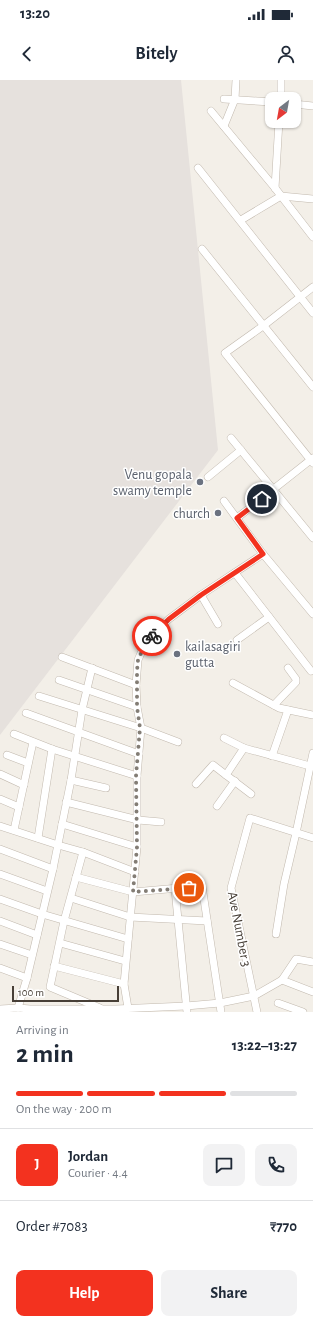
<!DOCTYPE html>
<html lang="en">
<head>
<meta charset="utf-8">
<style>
  :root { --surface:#fff; --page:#f2f2f3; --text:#1f2937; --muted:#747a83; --line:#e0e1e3; --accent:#f3321f }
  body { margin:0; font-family:"Alegreya Sans",sans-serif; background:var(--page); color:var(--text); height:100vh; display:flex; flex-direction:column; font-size:15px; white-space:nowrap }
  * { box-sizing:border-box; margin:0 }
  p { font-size:13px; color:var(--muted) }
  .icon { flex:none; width:22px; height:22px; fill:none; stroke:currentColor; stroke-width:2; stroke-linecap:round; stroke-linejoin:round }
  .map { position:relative; height:932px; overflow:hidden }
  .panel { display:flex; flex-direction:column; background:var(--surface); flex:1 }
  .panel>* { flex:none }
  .needle { width:26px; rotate:211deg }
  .tools { position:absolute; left:265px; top:12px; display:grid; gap:8px }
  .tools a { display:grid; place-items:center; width:36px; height:36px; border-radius:8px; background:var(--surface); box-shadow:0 1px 3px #0004; font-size:20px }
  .scale { position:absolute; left:12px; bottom:10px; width:107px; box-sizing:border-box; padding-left:4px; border:2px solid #473f37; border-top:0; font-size:11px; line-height:14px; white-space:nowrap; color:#473f37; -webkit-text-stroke:3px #fff; paint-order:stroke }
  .pin { position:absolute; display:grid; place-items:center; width:34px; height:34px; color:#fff; margin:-17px; border:2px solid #fff; border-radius:50%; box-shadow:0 1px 4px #0007 }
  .courier { position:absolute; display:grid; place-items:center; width:40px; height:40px; margin:-20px; border:3px solid #f3321f; border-radius:50%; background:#fff; color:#222; box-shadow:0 1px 5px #0007 }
  .head em { font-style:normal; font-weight:700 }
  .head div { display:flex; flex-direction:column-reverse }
  .head { display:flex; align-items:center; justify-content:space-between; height:68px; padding:0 16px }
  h1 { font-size:26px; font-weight:700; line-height:30px }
  .bar { display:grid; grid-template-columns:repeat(4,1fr); gap:6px 4px; align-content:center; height:48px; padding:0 16px }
  .bar i { height:5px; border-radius:3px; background:var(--line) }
  .bar .on { background:var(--accent) }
  .bar p { grid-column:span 4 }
  .line { display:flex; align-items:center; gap:10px; padding:0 16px; border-top:1px solid var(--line) }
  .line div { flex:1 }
  .round { display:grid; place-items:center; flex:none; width:42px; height:42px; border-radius:8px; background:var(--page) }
  .button { display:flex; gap:8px; margin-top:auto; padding:8px 16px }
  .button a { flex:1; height:46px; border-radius:8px; background:var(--accent); color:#fff; font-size:16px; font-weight:700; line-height:46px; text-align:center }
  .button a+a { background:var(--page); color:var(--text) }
  .status { display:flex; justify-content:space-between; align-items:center; height:28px; padding:0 20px; background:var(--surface); direction:ltr }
  .status svg { height:11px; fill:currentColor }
  header { display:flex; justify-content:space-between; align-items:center; height:52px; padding:0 16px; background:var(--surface); font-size:18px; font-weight:700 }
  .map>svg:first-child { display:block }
  .industrial { fill:#e6e1dd }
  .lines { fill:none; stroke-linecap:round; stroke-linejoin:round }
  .minor-casing { stroke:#c2b9ae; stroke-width:8 }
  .minor { stroke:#fff; stroke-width:7 }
  .done { stroke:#837d75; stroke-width:4; stroke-dasharray:0 7.2 }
  .route { stroke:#f3321f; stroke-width:5 }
  .worship-dot { fill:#6b7280; stroke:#fff; stroke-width:1.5 }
  .labels { text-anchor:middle; stroke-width:3; stroke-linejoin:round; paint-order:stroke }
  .worship-label { font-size:14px; fill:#5b616d; stroke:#fff; text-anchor:end }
  .street-label { font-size:14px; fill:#473f37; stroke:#fff }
</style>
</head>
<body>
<div class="status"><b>13:20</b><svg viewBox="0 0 49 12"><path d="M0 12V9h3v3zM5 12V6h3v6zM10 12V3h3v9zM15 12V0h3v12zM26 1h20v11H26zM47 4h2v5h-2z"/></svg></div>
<header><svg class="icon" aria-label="back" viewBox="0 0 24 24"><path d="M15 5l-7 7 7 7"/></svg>Bitely<svg class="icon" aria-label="person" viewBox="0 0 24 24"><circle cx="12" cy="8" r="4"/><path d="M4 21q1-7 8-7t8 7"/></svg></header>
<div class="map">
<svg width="313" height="932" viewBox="0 0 313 932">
  <rect width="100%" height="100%" fill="#f3efe8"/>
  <path class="industrial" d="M0 0H181L218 370 0 655Z"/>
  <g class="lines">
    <defs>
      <g id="minor">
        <path d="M224 19 272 22"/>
        <path d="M281 19V0"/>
        <path d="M294 24 313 26"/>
        <path d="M211 31 275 108 313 157"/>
        <path d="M224 46 235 19 236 0"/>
        <path d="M198 88 313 233"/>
        <path d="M275 108 279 41"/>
        <path d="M241 140 281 116 313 119"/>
        <path d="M202 169 313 307"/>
        <path d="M313 207 263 246 225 273 313 383"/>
        <path d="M231 358 313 458"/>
        <path d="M208 397 241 370"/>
        <path d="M224 421 263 474 313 534"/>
        <path d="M237 438 313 378"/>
        <path d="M235 493 311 591"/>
        <path d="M201 515 218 544"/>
        <path d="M237 560 269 537"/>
        <path d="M62 577 136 605"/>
        <path d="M59 600 137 627"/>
        <path d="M233 603 279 628 313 635"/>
        <path d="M39 616 141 648 178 662"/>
        <path d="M274 625 296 602V599L288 588"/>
        <path d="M26 633 139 674"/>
        <path d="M14 654 52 669 137 696"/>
        <path d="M224 658 244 668 310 686"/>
        <path d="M244 668 226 695 251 714"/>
        <path d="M7 675 28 683"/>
        <path d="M272 676 288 630"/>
        <path d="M0 694 24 705"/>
        <path d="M71 700 106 708"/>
        <path d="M196 704 213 685 226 695"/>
        <path d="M0 719 19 727 33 662"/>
        <path d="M66 722 138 740 161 742"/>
        <path d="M217 726 235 701"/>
        <path d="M62 744 137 767"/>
        <path d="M0 746 58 765 83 772 135 792"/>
        <path d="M14 750 19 727"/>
        <path d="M38 758 52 669"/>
        <path d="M0 769 53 789"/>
        <path d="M83 772 64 841 50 907 100 928"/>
        <path d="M0 794 47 811"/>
        <path d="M76 797 133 812 202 806 221 932"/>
        <path d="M175 809 187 932"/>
        <path d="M71 818 130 837 207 841"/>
        <path d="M0 819 42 834 128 859"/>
        <path d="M0 841 37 855"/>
        <path d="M276 854 284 804 296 753 313 673"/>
        <path d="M60 863 125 881"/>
        <path d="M0 864 32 875"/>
        <path d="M54 886 124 904"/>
        <path d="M0 888 27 898"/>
        <path d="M282 900 313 912"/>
        <path d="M278 923 303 932"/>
        <path d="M18 928 27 898 53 789 71 700 82 630 92 588"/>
        <path d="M128 928 124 904 137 767V696L141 648 137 627 136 605 138 580 145 564 157 550 169 539 201 515 263 474"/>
        <path d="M0 929 18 928 30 929H116L186 926 220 923 254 916 282 900 296 879 313 882"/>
        <path d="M257 932 231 808 250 738 313 758"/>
      </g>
    </defs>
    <use href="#minor" class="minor-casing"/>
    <use href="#minor" class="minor"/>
  </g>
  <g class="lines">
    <path class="done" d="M152 556 145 564 142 571 138 580 137 591V627L140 648 136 696 137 767 133 812 189 808"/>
    <path class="route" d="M152 556 169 539 201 515 263 474 237 438 262 419"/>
  </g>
  <g class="worship-dot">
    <circle cx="200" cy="402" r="4"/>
    <circle cx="218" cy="433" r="4"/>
    <circle cx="177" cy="574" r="4"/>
  </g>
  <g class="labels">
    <g class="worship-label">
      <text x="192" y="399">Venu gopala<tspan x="192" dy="16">swamy temple</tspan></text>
      <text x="210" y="438">church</text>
      <text x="185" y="571" text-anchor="start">kailasagiri<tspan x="185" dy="16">gutta</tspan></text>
    </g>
    <g class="street-label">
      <text transform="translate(240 849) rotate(79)" y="5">Ave Number 3</text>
    </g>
  </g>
</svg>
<div class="tools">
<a><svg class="needle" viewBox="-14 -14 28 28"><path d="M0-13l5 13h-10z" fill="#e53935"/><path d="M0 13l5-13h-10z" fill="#747a83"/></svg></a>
</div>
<div class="scale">100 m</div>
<div class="pin" style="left:189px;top:808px;background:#ea580c"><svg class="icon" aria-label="bag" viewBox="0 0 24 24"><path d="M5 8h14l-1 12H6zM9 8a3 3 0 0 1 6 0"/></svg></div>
<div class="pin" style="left:262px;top:419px;background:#1f2937"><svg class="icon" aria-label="home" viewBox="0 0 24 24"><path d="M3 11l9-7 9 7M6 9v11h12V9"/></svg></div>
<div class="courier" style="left:152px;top:556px"><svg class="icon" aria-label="bike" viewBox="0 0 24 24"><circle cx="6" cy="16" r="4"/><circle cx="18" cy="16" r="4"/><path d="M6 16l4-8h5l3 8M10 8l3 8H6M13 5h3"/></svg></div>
</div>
<section class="panel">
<div class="head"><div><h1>2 min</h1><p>Arriving in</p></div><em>13:22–13:27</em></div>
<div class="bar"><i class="on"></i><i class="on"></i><i class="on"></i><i></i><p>On the way · 200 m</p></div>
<div class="line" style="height:72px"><b class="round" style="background:var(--accent);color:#fff">J</b><div><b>Jordan</b><p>Courier · 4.4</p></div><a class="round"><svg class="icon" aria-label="chat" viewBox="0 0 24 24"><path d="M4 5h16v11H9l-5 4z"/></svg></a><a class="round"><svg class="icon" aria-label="phone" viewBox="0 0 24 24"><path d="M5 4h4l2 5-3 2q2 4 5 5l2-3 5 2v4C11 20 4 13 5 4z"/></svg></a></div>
<div class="line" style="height:52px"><div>Order #7083</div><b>₹770</b></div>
<div class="button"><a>Help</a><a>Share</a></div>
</section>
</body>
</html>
